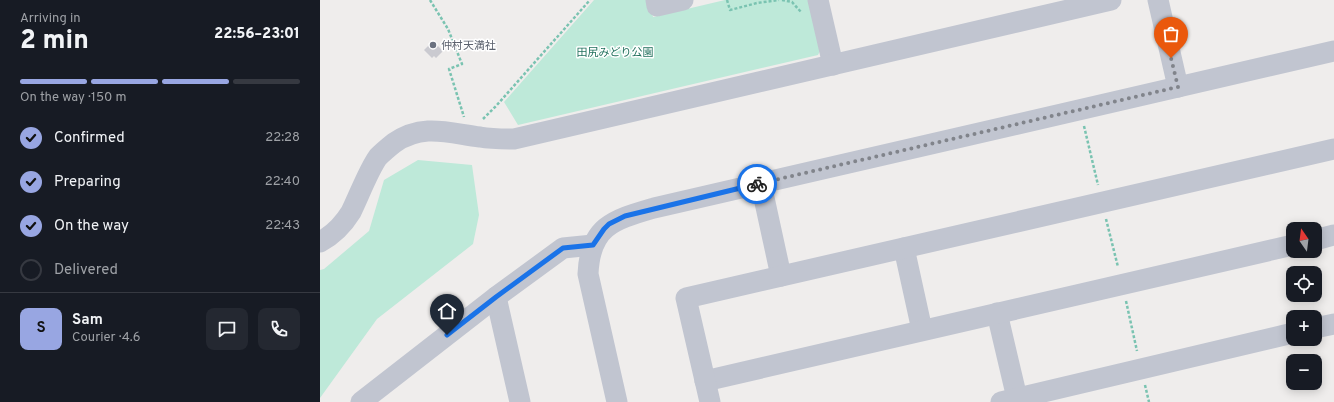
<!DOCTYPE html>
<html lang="en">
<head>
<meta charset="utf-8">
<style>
  :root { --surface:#171b24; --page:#242831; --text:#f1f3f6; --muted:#9ea1a6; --line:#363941; --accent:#98a6e2 }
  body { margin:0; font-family:Overpass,"Noto Sans JP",sans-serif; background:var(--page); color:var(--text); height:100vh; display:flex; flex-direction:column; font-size:15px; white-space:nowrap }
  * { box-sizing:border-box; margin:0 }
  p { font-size:13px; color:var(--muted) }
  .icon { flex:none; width:22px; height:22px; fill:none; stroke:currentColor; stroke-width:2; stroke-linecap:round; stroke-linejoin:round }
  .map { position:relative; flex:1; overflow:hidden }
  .side { display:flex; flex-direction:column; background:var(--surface); width:320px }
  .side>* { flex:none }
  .needle { width:26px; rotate:346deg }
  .buttons { position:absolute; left:966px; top:222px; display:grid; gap:8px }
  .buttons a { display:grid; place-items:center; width:36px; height:36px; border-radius:8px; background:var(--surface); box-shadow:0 2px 10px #0003; font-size:20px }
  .pin { position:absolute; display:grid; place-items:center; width:34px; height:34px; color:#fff; margin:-41px -17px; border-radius:50% 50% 50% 0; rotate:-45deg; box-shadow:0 0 4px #0007 }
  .pin .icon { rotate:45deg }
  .courier { position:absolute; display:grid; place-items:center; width:40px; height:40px; margin:-20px; border:3px solid #1a73e8; border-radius:50%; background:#fff; color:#222; box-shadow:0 1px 5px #0007 }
  .head em { font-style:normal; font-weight:800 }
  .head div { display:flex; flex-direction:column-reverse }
  .head { display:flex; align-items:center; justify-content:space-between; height:68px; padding:0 20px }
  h1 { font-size:26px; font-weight:800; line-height:30px }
  .bar { display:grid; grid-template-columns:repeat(4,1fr); gap:6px 4px; align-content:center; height:48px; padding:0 20px }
  .bar i { height:5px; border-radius:3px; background:var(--line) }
  .bar .active { background:var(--accent) }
  .bar p { grid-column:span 4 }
  .line { display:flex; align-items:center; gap:10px; padding:0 20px; border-top:1px solid var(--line) }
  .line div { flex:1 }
  .round { display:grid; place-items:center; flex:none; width:42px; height:42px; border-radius:8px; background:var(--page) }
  ol { padding:0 20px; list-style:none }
  li { display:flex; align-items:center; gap:12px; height:44px }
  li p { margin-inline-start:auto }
  li .icon { padding:4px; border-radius:50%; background:var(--accent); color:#111; stroke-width:4 }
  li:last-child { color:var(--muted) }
  li i { width:22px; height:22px; border:2px solid var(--line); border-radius:50% }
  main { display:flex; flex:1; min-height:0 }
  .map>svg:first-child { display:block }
  .green { fill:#bee9d9 }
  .building { fill:#cacad0 }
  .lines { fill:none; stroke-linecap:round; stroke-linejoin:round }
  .path { stroke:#7ac3b1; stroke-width:2.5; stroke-dasharray:3 2; stroke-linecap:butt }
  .minor { stroke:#c1c5d0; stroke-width:21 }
  .done { stroke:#81848b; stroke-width:4; stroke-dasharray:0 7.2 }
  .route { stroke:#1a73e8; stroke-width:5 }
  .worship-dot { fill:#6b7280; stroke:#fff; stroke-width:1.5 }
  .labels { text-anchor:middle; stroke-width:3; stroke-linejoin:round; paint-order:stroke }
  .worship-label { font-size:11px; fill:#5b616d; stroke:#fff; text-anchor:start }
  .park-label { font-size:11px; fill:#20705c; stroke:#fff }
</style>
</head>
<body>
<main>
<section class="side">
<div class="head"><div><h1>2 min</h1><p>Arriving in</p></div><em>22:56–23:01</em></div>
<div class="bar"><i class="active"></i><i class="active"></i><i class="active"></i><i></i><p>On the way · 150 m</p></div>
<ol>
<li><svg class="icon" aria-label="check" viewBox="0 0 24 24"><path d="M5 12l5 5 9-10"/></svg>Confirmed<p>22:28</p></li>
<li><svg class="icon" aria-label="check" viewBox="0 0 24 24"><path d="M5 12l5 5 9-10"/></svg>Preparing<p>22:40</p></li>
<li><svg class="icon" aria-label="check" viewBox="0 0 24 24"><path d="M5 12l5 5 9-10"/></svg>On the way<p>22:43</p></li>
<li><i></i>Delivered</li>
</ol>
<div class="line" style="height:72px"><b class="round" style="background:var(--accent);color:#111">S</b><div><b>Sam</b><p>Courier · 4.6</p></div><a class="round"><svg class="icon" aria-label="chat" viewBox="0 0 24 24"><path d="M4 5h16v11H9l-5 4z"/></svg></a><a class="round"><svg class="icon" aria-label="phone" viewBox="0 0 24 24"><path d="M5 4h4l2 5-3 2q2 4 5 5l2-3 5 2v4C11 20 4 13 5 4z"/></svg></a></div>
</section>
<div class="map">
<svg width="1014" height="402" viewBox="0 0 1014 402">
  <rect width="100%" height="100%" fill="#efedec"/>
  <g class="green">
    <path d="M274 0H329L333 17 405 0H490L502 47 498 55 198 125 184 102Z"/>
    <path d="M98 160 152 165 159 215 153 244 57 319 0 398V270L4 269 49 231 64 180Z"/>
  </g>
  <path class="building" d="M113 41 123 51 116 58 114 56 112 58 104 50Z"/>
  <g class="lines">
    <g class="path">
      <path d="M110 0 128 29 142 64 129 69 144 117"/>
      <path d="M407 0 410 10 437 3 459 0"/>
      <path d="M462 0 472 2 481 12"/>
      <path d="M163 119 176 106 270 0"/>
      <path d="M764 126 778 185"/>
      <path d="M786 219 798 267"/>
      <path d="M806 301 817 351"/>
      <path d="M825 385 829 402"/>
    </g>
    <g class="minor">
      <path d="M336 0 337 6 363 0"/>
      <path d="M498 0 513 65"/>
      <path d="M838 0 858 87"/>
      <path d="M441 184 461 276"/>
      <path d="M995 240 1014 235"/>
      <path d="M0 242C13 235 23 225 31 212 39 196 48 171 58 157 63 152 69 147 74 143 103 123 128 133 160 137 171 139 182 139 194 139L791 0"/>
      <path d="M584 248 602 330"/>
      <path d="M176 297 200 402"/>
      <path d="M677 313 697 398"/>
      <path d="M995 328 1014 324"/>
      <path d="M385 381 973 245"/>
      <path d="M41 402 176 297 243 248 273 245"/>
      <path d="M297 402 268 274C270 226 293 220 334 208L1014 51"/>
      <path d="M390 402 366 298 1014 149"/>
      <path d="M681 402 973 333"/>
    </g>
  </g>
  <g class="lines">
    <path class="done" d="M437 184 858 87 851 58"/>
    <path class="route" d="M127 335 176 297 243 248 273 245 284 229 289 224 305 216 437 184"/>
  </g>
  <circle class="worship-dot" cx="113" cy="45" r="4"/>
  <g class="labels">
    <g class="worship-label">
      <text x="121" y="49">仲村天満社</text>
    </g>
    <g class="park-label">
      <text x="295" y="56">田尻みどり公園</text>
    </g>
  </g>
</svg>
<div class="buttons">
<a><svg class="needle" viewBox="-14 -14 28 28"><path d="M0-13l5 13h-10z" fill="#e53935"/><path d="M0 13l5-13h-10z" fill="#9ea1a6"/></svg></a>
<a><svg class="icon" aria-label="locate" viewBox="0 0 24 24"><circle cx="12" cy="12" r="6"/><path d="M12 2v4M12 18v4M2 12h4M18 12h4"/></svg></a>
<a>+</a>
<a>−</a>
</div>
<div class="pin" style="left:851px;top:58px;background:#ea580c"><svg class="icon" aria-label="bag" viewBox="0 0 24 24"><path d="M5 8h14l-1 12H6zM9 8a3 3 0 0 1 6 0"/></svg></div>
<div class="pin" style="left:127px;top:335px;background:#1f2937"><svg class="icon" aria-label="home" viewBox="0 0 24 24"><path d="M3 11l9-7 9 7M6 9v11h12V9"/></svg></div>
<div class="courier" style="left:437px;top:184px"><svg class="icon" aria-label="bike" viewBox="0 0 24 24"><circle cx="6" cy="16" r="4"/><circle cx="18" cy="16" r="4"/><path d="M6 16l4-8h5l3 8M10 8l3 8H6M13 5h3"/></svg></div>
</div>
</main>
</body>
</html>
